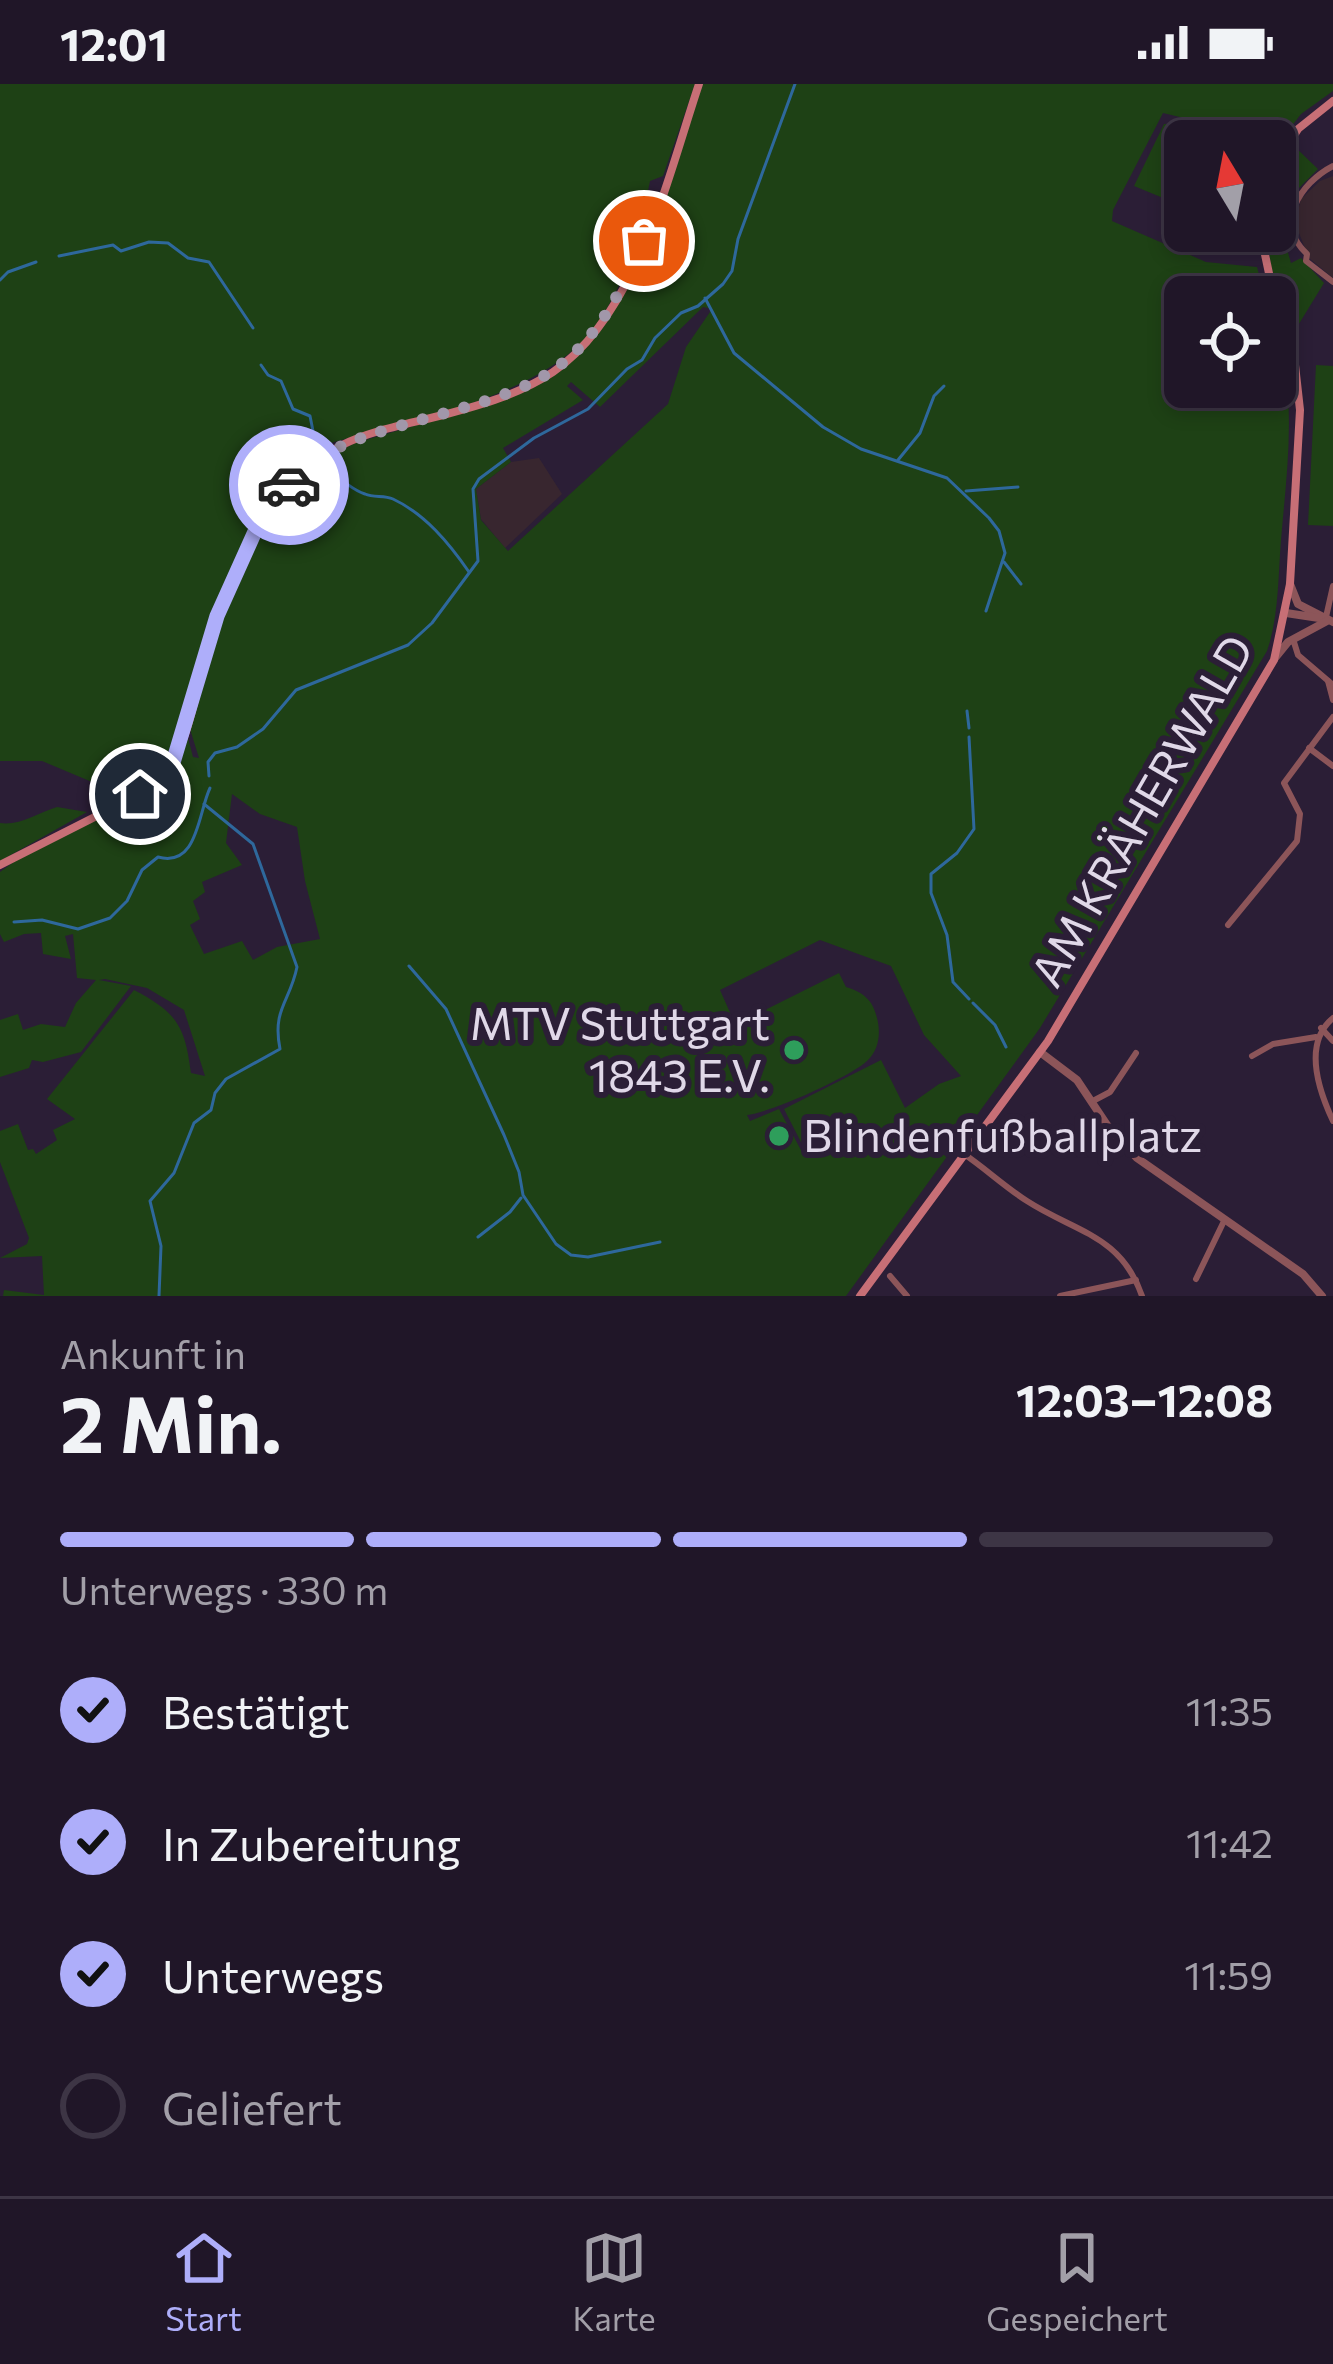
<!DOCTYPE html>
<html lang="de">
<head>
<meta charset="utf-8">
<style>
  :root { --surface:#201628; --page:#2d2334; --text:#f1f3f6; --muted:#a29fa8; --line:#3d3545; --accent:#aeaefa }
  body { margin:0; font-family:Commissioner,sans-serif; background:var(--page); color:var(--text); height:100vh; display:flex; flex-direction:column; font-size:45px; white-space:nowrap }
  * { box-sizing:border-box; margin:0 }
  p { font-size:39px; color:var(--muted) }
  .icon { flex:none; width:66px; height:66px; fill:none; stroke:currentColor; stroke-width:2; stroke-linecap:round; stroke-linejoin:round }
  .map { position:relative; height:1212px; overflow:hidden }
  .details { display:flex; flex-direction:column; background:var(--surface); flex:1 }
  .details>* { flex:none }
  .needle { width:78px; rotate:350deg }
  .buttons { position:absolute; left:1164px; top:36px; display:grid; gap:24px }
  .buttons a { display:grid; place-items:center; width:132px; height:132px; border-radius:18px; background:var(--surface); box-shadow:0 6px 18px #0003,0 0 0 3px var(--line); font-size:60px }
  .pin { position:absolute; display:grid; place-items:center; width:102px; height:102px; color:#fff; margin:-51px; border:6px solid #fff; border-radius:50%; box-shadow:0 3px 12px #0007 }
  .courier { position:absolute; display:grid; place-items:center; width:120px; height:120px; margin:-60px; border:9px solid #aeaefa; border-radius:50%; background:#fff; color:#222; box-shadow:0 3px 15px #0007 }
  .headline em { font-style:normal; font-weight:700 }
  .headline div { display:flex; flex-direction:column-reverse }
  .headline { display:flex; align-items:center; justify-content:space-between; height:204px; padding:0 60px }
  h1 { font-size:78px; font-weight:700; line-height:90px }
  .bar { display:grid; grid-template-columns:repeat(4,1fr); gap:18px 12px; align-content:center; height:144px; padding:0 60px }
  .bar i { height:15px; border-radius:9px; background:var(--line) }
  .bar .active { background:var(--accent) }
  .bar p { grid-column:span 4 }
  ol { padding:0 60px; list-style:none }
  li { display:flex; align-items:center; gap:36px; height:132px }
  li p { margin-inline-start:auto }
  li .icon { padding:12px; border-radius:50%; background:var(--accent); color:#111; stroke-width:4 }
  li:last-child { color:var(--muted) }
  li i { width:66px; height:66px; border:6px solid var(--line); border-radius:50% }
  .status { display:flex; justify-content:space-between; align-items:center; height:84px; padding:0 60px; background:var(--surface); direction:ltr }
  .status svg { height:33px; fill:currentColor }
  .tabs { display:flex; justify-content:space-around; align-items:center; height:168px; border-top:3px solid var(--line); background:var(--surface); font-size:33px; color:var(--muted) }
  .tabs a { display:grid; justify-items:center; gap:6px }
  .tabs .active { color:var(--accent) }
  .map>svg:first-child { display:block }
  .education { fill:#38262f }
  .green { fill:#1e4115; fill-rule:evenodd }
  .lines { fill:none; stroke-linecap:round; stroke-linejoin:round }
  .stream { stroke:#2e689c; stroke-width:3 }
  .minor { stroke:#8c5559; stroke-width:6 }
  .tertiary { stroke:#8c5559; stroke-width:8 }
  .secondary { stroke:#c76f76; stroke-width:8 }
  .done { stroke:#a197aa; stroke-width:12; stroke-dasharray:0 21.6 }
  .route { stroke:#aeaefa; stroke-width:15 }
  .leisure-dot { fill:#2e9e5b; stroke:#2b1e36; stroke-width:4.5 }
  .labels { text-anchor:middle; stroke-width:12; stroke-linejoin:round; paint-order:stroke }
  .street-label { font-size:45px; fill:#e0d8e8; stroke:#2b1e36 }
  .poi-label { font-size:45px; fill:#e0d8e8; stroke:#2b1e36; text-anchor:end }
</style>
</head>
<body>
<div class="status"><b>12:01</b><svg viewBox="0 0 49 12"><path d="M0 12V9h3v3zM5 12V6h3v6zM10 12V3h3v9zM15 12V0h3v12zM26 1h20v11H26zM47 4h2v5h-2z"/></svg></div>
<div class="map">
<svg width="1333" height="1212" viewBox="0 0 1333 1212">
  <rect width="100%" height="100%" fill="#2b1e36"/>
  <g class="education">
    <path d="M1333 92V194L1309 174 1295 139 1301 115 1320 97Z"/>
    <path d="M539 374 562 410 505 464 481 435 476 405 511 378Z"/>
  </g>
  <g class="green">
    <path d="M0 0H695L663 92 650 97 648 107 655 115C640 154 624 196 602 233 554 312 414 334 331 359L283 405 255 442 210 548 172 667 161 669 111 706 42 677H0Z"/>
    <path d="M703 0H1333V7L1301 30 1275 64V57H1236L1205 39 1163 29 1113 126 1112 137 1206 178 1257 183 1265 213H1185V303H1275V242C1298 311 1287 385 1281 456 1278 493 1279 532 1267 567L1040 944 846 1212H3L4 1206 44 1211 42 1172 0 1174 27 1160 29 1154 0 1078V1047L18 1040 28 1066 33 1065 36 1070 57 1056 53 1046 75 1035 47 1015 134 906C176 928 185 941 191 989L205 992 184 926 147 904 105 895 99 896 131 902 81 968 43 978 32 976 29 984 0 993V936L18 930 23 946 41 940 65 943 76 919 96 896 77 894 73 850 65 852 71 875 43 870 41 849 24 850 4 858 0 850V788L22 772 169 698 187 650 193 673 199 674 189 642 216 551 261 444 317 378 355 359 486 321 564 285 607 238 626 205ZM703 223 712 225 686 263 668 320 508 467 481 436 476 405 511 378 503 364 583 316 567 302 571 298 600 323ZM232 710 260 730 297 743 305 797 320 855 277 863 253 876 242 857 204 870 190 841 200 835 193 817 205 808 202 798 242 781 226 759ZM820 856 891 882 924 951 961 992 939 1000 905 1024 881 976 784 1025 805 1066 802 1068 779 1025 750 1037 747 1031C770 1029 850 993 867 977 879 966 881 949 877 934 873 916 863 908 846 903L839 889 723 947 732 933 720 906Z"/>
    <path d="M1164 40H1186L1193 50 1191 57H1185V77L1168 116 1134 102Z"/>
    <path d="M1294 62 1318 85 1299 104 1292 117H1284L1280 141 1291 179 1301 174 1324 199 1294 248 1271 183 1267 147H1275V101Z"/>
    <path d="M1316 281 1333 282V442L1308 441Z"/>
    <path d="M57 723 87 728 0 777V739C19 742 38 729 57 723Z"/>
  </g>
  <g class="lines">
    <g class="stream">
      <path d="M59 172 113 161 121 167 149 158 168 159 188 174 209 178 253 244"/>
      <path d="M0 196 8 188 36 178"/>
      <path d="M705 214 734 269 823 343 861 365 947 394 989 434 999 447 1005 469 986 527"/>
      <path d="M261 281 268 291 281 297 293 325 310 332 315 357"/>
      <path d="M317 362 319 366"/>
      <path d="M898 376 920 349 934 312 944 302"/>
      <path d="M326 382C338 392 350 405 365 410 374 414 384 411 393 415 425 430 449 459 469 488"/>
      <path d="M966 407 1018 403"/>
      <path d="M1004 478 1021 500"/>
      <path d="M967 627 969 644"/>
      <path d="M209 692 208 678 215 669 237 663 263 645 296 606 408 561 432 539 478 477 473 405 479 395 534 354 588 325 627 285 642 276 655 254 681 229 698 222 723 200 732 187 738 155 795 0"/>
      <path d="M14 838 42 836 78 845 110 834 127 817 142 786 158 773C198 784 198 729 210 704"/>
      <path d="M409 882 446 925 504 1051 519 1088 523 1111 556 1160 571 1171 588 1173 660 1158"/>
      <path d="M969 915 953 898 947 851 931 809V790L957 769 974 745 969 653"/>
      <path d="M973 919 995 941 1006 963"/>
      <path d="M478 1153 510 1128 521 1114"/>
      <path d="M159 1212 161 1162 150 1117 174 1089 194 1039 211 1026 215 1009 226 995 280 965C272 925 290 918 297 883L253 760 204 720"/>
    </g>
    <g class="minor">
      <path d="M1333 82C1300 99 1274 140 1307 170L1306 177 1333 198"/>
      <path d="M1326 533 1333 502"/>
      <path d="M1293 555 1298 571 1333 601"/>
      <path d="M1328 597 1333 616"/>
      <path d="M1309 664 1333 682"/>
      <path d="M1228 841 1297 757 1300 730 1284 699 1333 633"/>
      <path d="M1333 934C1303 959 1318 1005 1333 1037"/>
      <path d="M1321 944 1333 957"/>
      <path d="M1252 972 1273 960 1316 953"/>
      <path d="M1091 1018 1110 1008 1136 969"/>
      <path d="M964 1070C986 1085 1005 1103 1027 1117 1075 1148 1121 1151 1142 1212"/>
      <path d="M890 1192 907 1212"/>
      <path d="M1196 1195 1225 1135"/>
      <path d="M1060 1212 1136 1196"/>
    </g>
    <g class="tertiary">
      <path d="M1290 500 1298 520 1333 538"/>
      <path d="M1286 529 1319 534"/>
      <path d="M1275 574 1288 558 1327 537"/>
      <path d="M1040 968 1077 996 1107 1041 1137 1074 1303 1190 1322 1212"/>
    </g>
    <g class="secondary">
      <path d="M1275 81 1298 45 1333 17"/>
      <path d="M1260 147 1274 213"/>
      <path d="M0 781 152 704C189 675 197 598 210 554 225 505 246 455 278 416 329 352 368 350 443 331 481 321 520 310 553 288 637 231 668 92 699 0"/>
      <path d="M860 1212 1048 957 1274 576 1290 500 1300 326 1294 272 1275 215"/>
    </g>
  </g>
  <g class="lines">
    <path class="done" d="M289 401C320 367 349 357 392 344 534 303 580 303 644 157"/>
    <path class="route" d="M140 710 160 698 172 682 217 532 257 443 289 401"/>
  </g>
  <g class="leisure-dot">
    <circle cx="794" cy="966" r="12"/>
    <circle cx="779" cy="1052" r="12"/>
  </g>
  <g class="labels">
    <g class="street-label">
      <text transform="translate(1142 727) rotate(-60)" y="16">AM KRÄHERWALD</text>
    </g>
    <g class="poi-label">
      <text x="770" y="956">MTV Stuttgart<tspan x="770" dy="52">1843 E.V.</tspan></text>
      <text x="803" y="1068" text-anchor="start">Blindenfußballplatz</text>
    </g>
  </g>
</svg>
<div class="buttons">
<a><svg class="needle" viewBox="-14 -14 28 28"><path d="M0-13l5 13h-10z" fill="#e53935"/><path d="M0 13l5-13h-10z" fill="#a29fa8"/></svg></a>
<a><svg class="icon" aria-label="locate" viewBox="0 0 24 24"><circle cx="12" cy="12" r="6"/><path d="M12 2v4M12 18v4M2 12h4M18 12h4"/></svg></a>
</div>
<div class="pin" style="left:644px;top:157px;background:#ea580c"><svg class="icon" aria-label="bag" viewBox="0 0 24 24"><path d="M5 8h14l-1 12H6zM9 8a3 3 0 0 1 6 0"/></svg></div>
<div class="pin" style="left:140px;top:710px;background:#1f2937"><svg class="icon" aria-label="home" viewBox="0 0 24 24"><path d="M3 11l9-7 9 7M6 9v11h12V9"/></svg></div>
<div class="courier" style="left:289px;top:401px"><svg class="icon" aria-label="car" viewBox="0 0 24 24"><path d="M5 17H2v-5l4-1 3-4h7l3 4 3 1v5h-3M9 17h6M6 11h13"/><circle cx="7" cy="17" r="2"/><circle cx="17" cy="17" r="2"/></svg></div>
</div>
<section class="details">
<div class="headline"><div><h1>2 Min.</h1><p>Ankunft in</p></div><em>12:03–12:08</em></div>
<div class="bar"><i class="active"></i><i class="active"></i><i class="active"></i><i></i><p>Unterwegs · 330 m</p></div>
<ol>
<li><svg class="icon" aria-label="check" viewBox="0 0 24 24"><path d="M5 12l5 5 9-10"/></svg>Bestätigt<p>11:35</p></li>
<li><svg class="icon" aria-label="check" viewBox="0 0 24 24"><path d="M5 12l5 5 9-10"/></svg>In Zubereitung<p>11:42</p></li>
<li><svg class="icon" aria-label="check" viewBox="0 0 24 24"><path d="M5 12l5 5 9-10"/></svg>Unterwegs<p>11:59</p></li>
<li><i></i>Geliefert</li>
</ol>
</section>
<nav class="tabs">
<a class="active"><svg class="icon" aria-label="home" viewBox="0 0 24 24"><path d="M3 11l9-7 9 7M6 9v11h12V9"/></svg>Start</a>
<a><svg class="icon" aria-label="map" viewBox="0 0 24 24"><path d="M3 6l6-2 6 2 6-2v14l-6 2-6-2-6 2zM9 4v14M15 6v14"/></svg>Karte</a>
<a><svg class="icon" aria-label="saved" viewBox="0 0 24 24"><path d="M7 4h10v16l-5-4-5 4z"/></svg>Gespeichert</a>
</nav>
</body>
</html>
